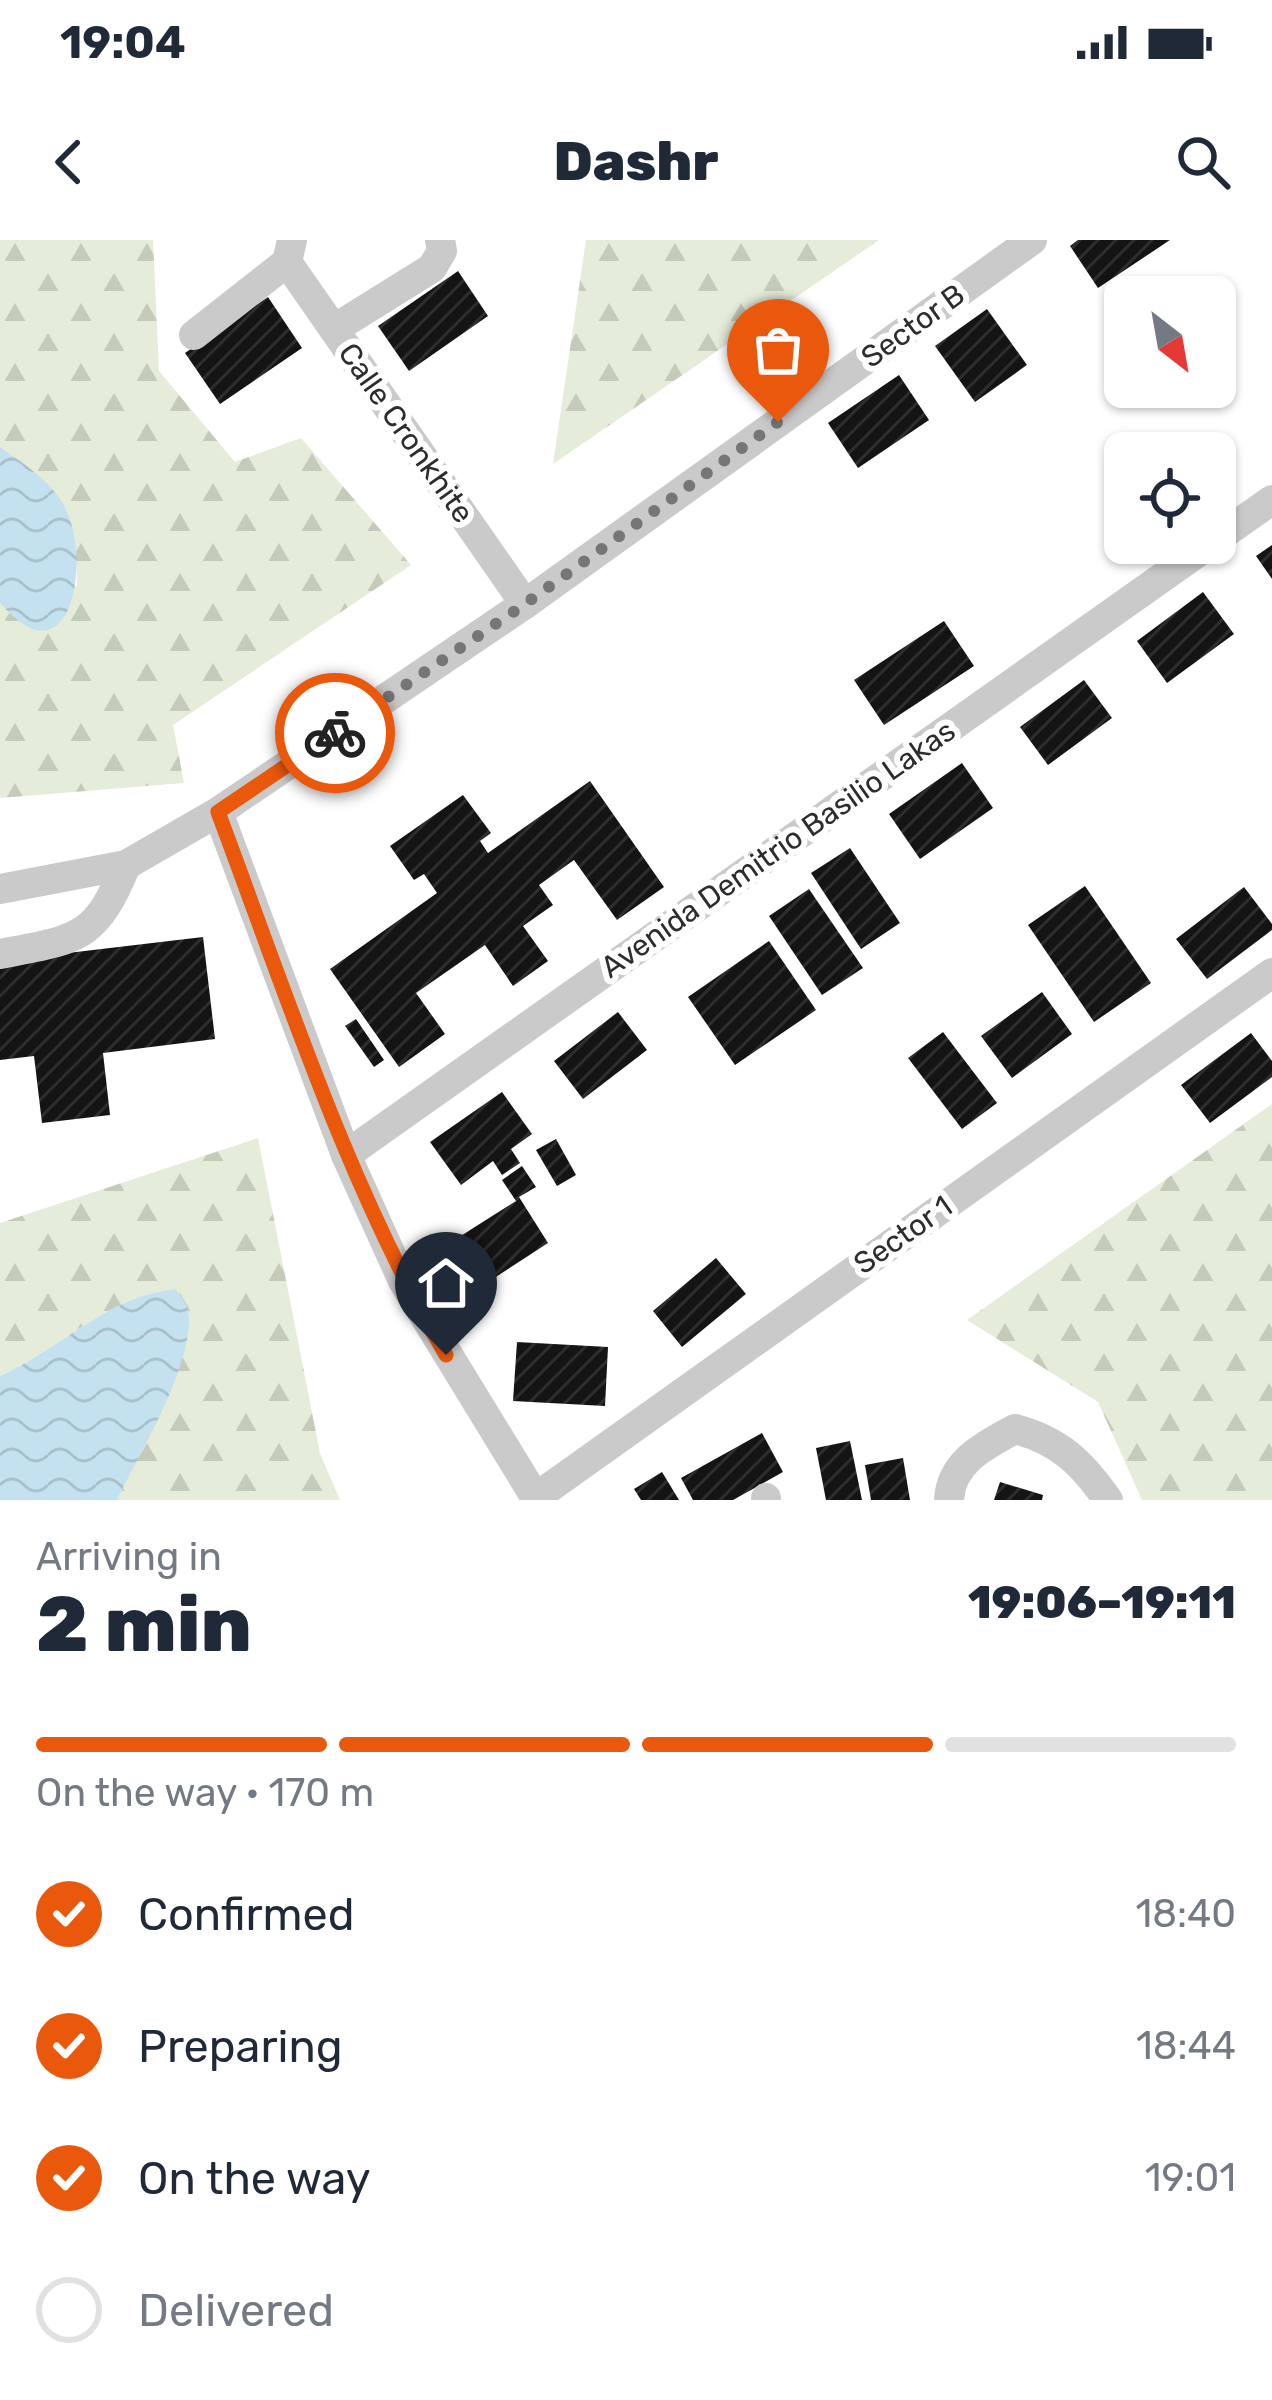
<!DOCTYPE html>
<html lang="en">
<head>
<meta charset="utf-8">
<style>
  :root { --surface:#fff; --page:#f6f6f7; --text:#1f2937; --muted:#747a83; --line:#e0e1e3; --accent:#ea580c }
  body { margin:0; font-family:Rubik,sans-serif; background:var(--page); color:var(--text); height:100vh; display:flex; flex-direction:column; font-size:45px; white-space:nowrap }
  * { box-sizing:border-box; margin:0 }
  p { font-size:39px; color:var(--muted) }
  .icon { flex:none; width:66px; height:66px; fill:none; stroke:currentColor; stroke-width:2; stroke-linecap:round; stroke-linejoin:round }
  .map { position:relative; height:1260px; overflow:hidden }
  .details { display:flex; flex-direction:column; background:var(--surface); flex:1 }
  .details>* { flex:none }
  .needle { width:78px; rotate:149deg }
  .tools { position:absolute; left:1104px; top:36px; display:grid; gap:24px }
  .tools a { display:grid; place-items:center; width:132px; height:132px; border-radius:18px; background:var(--surface); box-shadow:0 3px 9px #0004; font-size:60px }
  .pin { position:absolute; display:grid; place-items:center; width:102px; height:102px; color:#fff; margin:-123px -51px; border-radius:50% 50% 50% 0; rotate:-45deg; box-shadow:0 0 12px #0007 }
  .pin .icon { rotate:45deg }
  .courier { position:absolute; display:grid; place-items:center; width:120px; height:120px; margin:-60px; border:9px solid #ea580c; border-radius:50%; background:#fff; color:#222; box-shadow:0 3px 15px #0007 }
  .overview em { font-style:normal; font-weight:800 }
  .overview div { display:flex; flex-direction:column-reverse }
  .overview { display:flex; align-items:center; justify-content:space-between; height:204px; padding:0 36px }
  h1 { font-size:78px; font-weight:800; line-height:90px }
  .bar { display:grid; grid-template-columns:repeat(4,1fr); gap:18px 12px; align-content:center; height:144px; padding:0 36px }
  .bar i { height:15px; border-radius:9px; background:var(--line) }
  .bar .current { background:var(--accent) }
  .bar p { grid-column:span 4 }
  ol { padding:0 36px; list-style:none }
  li { display:flex; align-items:center; gap:36px; height:132px }
  li p { margin-inline-start:auto }
  li .icon { padding:12px; border-radius:50%; background:var(--accent); color:#fff; stroke-width:4 }
  li:last-child { color:var(--muted) }
  li i { width:66px; height:66px; border:6px solid var(--line); border-radius:50% }
  .status { display:flex; justify-content:space-between; align-items:center; height:84px; padding:0 60px; background:var(--surface); direction:ltr }
  .status svg { height:33px; fill:currentColor }
  header { display:flex; justify-content:space-between; align-items:center; height:156px; padding:0 36px; background:var(--surface); font-size:54px; font-weight:800 }
  .map>svg:first-child { display:block }
  .forest { fill:url(#forest-firs) }
  .water { fill:url(#water-waves) }
  .building { fill:url(#building-hatch) }
  .lines { fill:none; stroke-linecap:round; stroke-linejoin:round }
  .minor { stroke:#cacaca; stroke-width:30 }
  .done { stroke:#767676; stroke-width:12; stroke-dasharray:0 21.6 }
  .route { stroke:#ea580c; stroke-width:15 }
  .labels { text-anchor:middle; stroke-width:12; stroke-linejoin:round; paint-order:stroke }
  .street-label { font-size:30px; fill:#2d2d2d; stroke:#fff }
</style>
</head>
<body>
<div class="status"><b>19:04</b><svg viewBox="0 0 49 12"><path d="M0 12V9h3v3zM5 12V6h3v6zM10 12V3h3v9zM15 12V0h3v12zM26 1h20v11H26zM47 4h2v5h-2z"/></svg></div>
<header><svg class="icon" aria-label="back" viewBox="0 0 24 24"><path d="M15 5l-7 7 7 7"/></svg>Dashr<svg class="icon" aria-label="search" viewBox="0 0 24 24"><circle cx="10" cy="10" r="6"/><path d="M15 15l6 6"/></svg></header>
<div class="map">
<svg width="1272" height="1260" viewBox="0 0 1272 1260">
  <defs>
    <pattern id="forest-firs" width="22" height="20" patternUnits="userSpaceOnUse" patternTransform="scale(3)"><rect width="22" height="20" fill="#e5ecd9"/><path d="M5 1l3.5 6h-7zM16 11l3.5 6h-7z" fill="#c5cbbb"/></pattern>
    <pattern id="water-waves" width="16" height="10" patternUnits="userSpaceOnUse" patternTransform="scale(3)"><rect width="16" height="10" fill="#c3e1ee"/><path d="M0 5q4-4 8 0t8 0" fill="none" stroke="#a8c1cc"/></pattern>
    <pattern id="building-hatch" width="6" height="6" patternUnits="userSpaceOnUse" patternTransform="scale(3)"><rect width="6" height="6" fill="#141414"/><path d="M-1 1l2-2M0 6l6-6M5 7l2-2" fill="none" stroke="#2e2e2e"/></pattern>
  </defs>
  <rect width="100%" height="100%" fill="#fff"/>
  <g class="forest">
    <path d="M0 0H153L159 131 235 222 301 198 411 325 173 485 184 543 0 558V363L8 372 77 346C77 272 58 249 0 207Z"/>
    <path d="M586 0H879L553 224Z"/>
    <path d="M1272 864V1260H1142L1098 1162 967 1080Z"/>
    <path d="M258 898 320 1213 340 1260H117L176 1136 175 1049C109 1055 59 1110 0 1136V983Z"/>
  </g>
  <g class="water">
    <path d="M0 207C25 225 55 243 67 272 91 326 70 444 0 363Z"/>
    <path d="M175 1049C184 1059 190 1069 189 1083 186 1138 141 1210 117 1260H0V1136C59 1110 109 1055 175 1049Z"/>
  </g>
  <g class="building">
    <path d="M1078 0H1170L1098 48 1070 6Z"/>
    <path d="M458 31 488 76 409 131 378 86Z"/>
    <path d="M268 57 302 108 220 164 185 113Z"/>
    <path d="M987 69 1027 125 975 162 935 106Z"/>
    <path d="M899 135 929 180 858 228 828 183Z"/>
    <path d="M1272 305V339L1256 316Z"/>
    <path d="M1203 352 1234 394 1167 443 1137 401Z"/>
    <path d="M944 381 974 426 884 485 854 440Z"/>
    <path d="M1084 440 1112 478 1048 525 1020 487Z"/>
    <path d="M962 523 993 568 920 619 889 574Z"/>
    <path d="M590 541 664 647 617 680 574 620 539 645 553 665 523 686 548 721 513 746 485 705 416 753 445 794 399 827 330 729 437 653 424 634 414 640 390 606 463 555 491 593 480 601 488 613Z"/>
    <path d="M850 608 900 683 861 709 811 633Z"/>
    <path d="M1085 646 1151 743 1094 782 1028 685Z"/>
    <path d="M1244 647 1272 684V690L1207 739 1176 699Z"/>
    <path d="M809 649 863 728 822 755 769 676Z"/>
    <path d="M203 697 215 799 103 813 110 875 42 883 34 816 0 820V721Z"/>
    <path d="M769 701 816 770 735 825 688 757Z"/>
    <path d="M1042 752 1072 794 1012 838 981 796Z"/>
    <path d="M618 772 647 810 583 859 554 821Z"/>
    <path d="M356 779 384 820 374 827 345 786Z"/>
    <path d="M943 792 997 863 962 889 908 818Z"/>
    <path d="M1251 793 1272 821V837L1210 883 1181 845Z"/>
    <path d="M502 852 532 894 511 909 520 923 502 935 493 921 461 945 430 902Z"/>
    <path d="M556 899 576 935 557 946 536 910Z"/>
    <path d="M522 926 536 947 519 957 548 1003 485 1044 468 1018 461 1023 448 1004 516 961 502 940Z"/>
    <path d="M716 1018 746 1054 682 1107 653 1071Z"/>
    <path d="M517 1102 608 1107 605 1166 513 1161Z"/>
    <path d="M762 1193 783 1232 733 1260H693L681 1238Z"/>
    <path d="M850 1201 862 1260H826L816 1208Z"/>
    <path d="M903 1218 910 1260H871L865 1225Z"/>
    <path d="M662 1232 679 1260H641L634 1249Z"/>
    <path d="M1000 1242 1043 1255 1042 1260H994Z"/>
  </g>
  <g class="lines">
    <g class="minor">
      <path d="M287 22 525 364"/>
      <path d="M334 89 432 28 442 11 440 0"/>
      <path d="M194 95 287 22 292 0"/>
      <path d="M1215 300 1272 260"/>
      <path d="M218 572 346 915 403 1041 537 1260"/>
      <path d="M0 649 126 625 218 572 525 364 1032 0"/>
      <path d="M0 714C77 699 95 701 126 625"/>
      <path d="M346 915 1211 303"/>
      <path d="M535 1258 1272 733"/>
      <path d="M766 1258V1260"/>
      <path d="M949 1260C951 1221 986 1205 1015 1189 1060 1201 1082 1223 1108 1260"/>
    </g>
  </g>
  <g class="lines">
    <path class="done" d="M335 493 525 364 778 182"/>
    <path class="route" d="M335 493 218 572C287 756 347 944 446 1115"/>
  </g>
  <g class="labels">
    <g class="street-label">
      <text transform="translate(913 86) rotate(-36)" y="10">Sector B</text>
      <text transform="translate(406 193) rotate(55)" y="10">Calle Cronkhite</text>
      <text transform="translate(778 609) rotate(-35)" y="10">Avenida Demitrio Basilio Lakas</text>
      <text transform="translate(903 995) rotate(-35)" y="10">Sector 1</text>
    </g>
  </g>
</svg>
<div class="tools">
<a><svg class="needle" viewBox="-14 -14 28 28"><path d="M0-13l5 13h-10z" fill="#e53935"/><path d="M0 13l5-13h-10z" fill="#747a83"/></svg></a>
<a><svg class="icon" aria-label="locate" viewBox="0 0 24 24"><circle cx="12" cy="12" r="6"/><path d="M12 2v4M12 18v4M2 12h4M18 12h4"/></svg></a>
</div>
<div class="pin" style="left:778px;top:182px;background:#ea580c"><svg class="icon" aria-label="bag" viewBox="0 0 24 24"><path d="M5 8h14l-1 12H6zM9 8a3 3 0 0 1 6 0"/></svg></div>
<div class="pin" style="left:446px;top:1115px;background:#1f2937"><svg class="icon" aria-label="home" viewBox="0 0 24 24"><path d="M3 11l9-7 9 7M6 9v11h12V9"/></svg></div>
<div class="courier" style="left:335px;top:493px"><svg class="icon" aria-label="bike" viewBox="0 0 24 24"><circle cx="6" cy="16" r="4"/><circle cx="18" cy="16" r="4"/><path d="M6 16l4-8h5l3 8M10 8l3 8H6M13 5h3"/></svg></div>
</div>
<section class="details">
<div class="overview"><div><h1>2 min</h1><p>Arriving in</p></div><em>19:06–19:11</em></div>
<div class="bar"><i class="current"></i><i class="current"></i><i class="current"></i><i></i><p>On the way · 170 m</p></div>
<ol>
<li><svg class="icon" aria-label="check" viewBox="0 0 24 24"><path d="M5 12l5 5 9-10"/></svg>Confirmed<p>18:40</p></li>
<li><svg class="icon" aria-label="check" viewBox="0 0 24 24"><path d="M5 12l5 5 9-10"/></svg>Preparing<p>18:44</p></li>
<li><svg class="icon" aria-label="check" viewBox="0 0 24 24"><path d="M5 12l5 5 9-10"/></svg>On the way<p>19:01</p></li>
<li><i></i>Delivered</li>
</ol>
</section>
</body>
</html>
